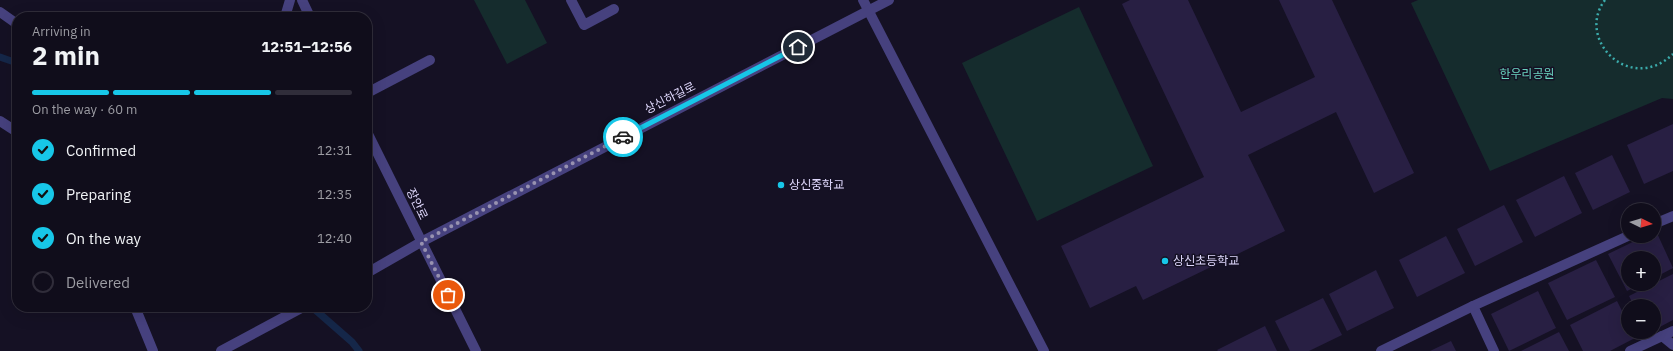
<!DOCTYPE html>
<html lang="en">
<head>
<meta charset="utf-8">
<style>
  :root { --surface:#100d1b; --page:#191624; --text:#f1f3f6; --muted:#9c9ca3; --line:#302d3a; --accent:#17c7e8 }
  body { margin:0; font-family:"IBM Plex Sans","Noto Sans KR",sans-serif; background:var(--page); color:var(--text); height:100vh; display:flex; flex-direction:column; font-size:15px; white-space:nowrap }
  * { box-sizing:border-box; margin:0 }
  p { font-size:13px; color:var(--muted) }
  .icon { flex:none; width:22px; height:22px; fill:none; stroke:currentColor; stroke-width:2; stroke-linecap:round; stroke-linejoin:round }
  .map { position:relative; flex:1; overflow:hidden }
  .details { position:absolute; left:12px; top:12px; width:360px; height:300px; display:flex; flex-direction:column; background:var(--surface); border-radius:16px; box-shadow:0 4px 16px #0002,0 0 0 1px var(--line) }
  .details>* { flex:none }
  .needle { width:26px; rotate:95deg }
  .buttons { position:absolute; left:1621px; top:203px; display:grid; gap:8px }
  .buttons a { display:grid; place-items:center; width:40px; height:40px; border-radius:50%; background:var(--surface); box-shadow:0 4px 16px #0002,0 0 0 1px var(--line); font-size:20px }
  .pin { position:absolute; display:grid; place-items:center; width:34px; height:34px; color:#fff; margin:-17px; border:2px solid #fff; border-radius:50%; box-shadow:0 1px 4px #0007 }
  .courier { position:absolute; display:grid; place-items:center; width:40px; height:40px; margin:-20px; border:3px solid #17c7e8; border-radius:50%; background:#fff; color:#222; box-shadow:0 1px 5px #0007 }
  .headline em { font-style:normal; font-weight:800 }
  .headline div { display:flex; flex-direction:column-reverse }
  .headline { display:flex; align-items:center; justify-content:space-between; height:68px; padding:0 20px }
  h1 { font-size:26px; font-weight:800; line-height:30px }
  .bar { display:grid; grid-template-columns:repeat(4,1fr); gap:6px 4px; align-content:center; height:48px; padding:0 20px }
  .bar i { height:5px; border-radius:3px; background:var(--line) }
  .bar .current { background:var(--accent) }
  .bar p { grid-column:span 4 }
  ol { padding:0 20px; list-style:none }
  li { display:flex; align-items:center; gap:12px; height:44px }
  li p { margin-inline-start:auto }
  li .icon { padding:4px; border-radius:50%; background:var(--accent); color:#111; stroke-width:4 }
  li:last-child { color:var(--muted) }
  li i { width:22px; height:22px; border:2px solid var(--line); border-radius:50% }
  .map>svg:first-child { display:block }
  .green { fill:#152c2d }
  .lines { fill:none; stroke-linecap:round; stroke-linejoin:round }
  .stream { stroke:#152749; stroke-width:7 }
  .building { fill:#281f43 }
  .path { stroke:#3babab; stroke-width:2.5; stroke-dasharray:2 3; stroke-linecap:butt }
  .service { stroke:#46417e; stroke-width:10 }
  .minor { stroke:#46417e; stroke-width:10 }
  .tertiary { stroke:#46417e; stroke-width:10 }
  .done { stroke:#9892b0; stroke-width:4; stroke-dasharray:0 7.2 }
  .route { stroke:#17c7e8; stroke-width:5 }
  .poi-dot { fill:#17c7e8; stroke:#151124; stroke-width:1.5 }
  .labels { text-anchor:middle; stroke-width:3; stroke-linejoin:round; paint-order:stroke }
  .park-label { font-size:12px; fill:#6ad4c0; stroke:#151124 }
  .street-label { font-size:12px; fill:#ded7fb; stroke:#151124 }
  .poi-label { font-size:12px; fill:#ded7fb; stroke:#151124; text-anchor:start }
</style>
</head>
<body>
<div class="map">
<svg width="1673" height="351" viewBox="0 0 1673 351">
  <rect width="100%" height="100%" fill="#151124"/>
  <g class="green">
    <path d="M474 0H525L547 43 507 64Z"/>
    <path d="M1418 0H1673V99L1662 98 1490 171 1411 3Z"/>
    <path d="M1079 7 1153 166 1037 221 962 63Z"/>
  </g>
  <g class="lines">
    <g class="stream">
      <path d="M0 57 17 63"/>
      <path d="M312 307 352 342 359 351"/>
    </g>
  </g>
  <g class="building">
    <path d="M1130 0H1188L1241 112 1315 77 1279 0H1332L1414 173 1374 193 1336 112 1248 155 1285 231 1143 300 1136 286 1090 308 1061 246 1204 177 1122 4Z"/>
    <path d="M1673 124V171L1644 184 1627 145Z"/>
    <path d="M1612 155 1630 192 1593 210 1575 173Z"/>
    <path d="M1564 176 1582 213 1535 237 1516 200Z"/>
    <path d="M1504 205 1523 242 1475 266 1457 229Z"/>
    <path d="M1656 231 1673 268 1654 278V258H1628V284H1642L1627 291 1608 254 1645 236H1654V232Z"/>
    <path d="M1446 236 1465 273 1417 297 1399 260Z"/>
    <path d="M1596 260 1615 297 1567 320 1548 283Z"/>
    <path d="M1376 270 1394 308 1347 331 1329 294Z"/>
    <path d="M1673 274V320L1654 330V306H1634L1629 296Z"/>
    <path d="M1538 291 1556 328 1509 351 1491 314Z"/>
    <path d="M1323 298 1342 335 1309 351H1290L1275 321Z"/>
    <path d="M1617 301 1628 323V332H1632L1635 338 1610 351H1583L1570 325Z"/>
    <path d="M1265 326 1277 351H1218L1217 350Z"/>
    <path d="M1559 332 1569 351H1521Z"/>
    <path d="M1451 341 1456 351H1430Z"/>
  </g>
  <g class="lines">
    <path class="path" d="M1605 0C1575 39 1630 95 1673 54"/>
    <g class="service">
      <path d="M0 12 17 24"/>
      <path d="M285 17 290 0"/>
      <path d="M367 93 430 60"/>
      <path d="M0 121 17 132"/>
      <path d="M135 307 153 351"/>
    </g>
    <g class="minor">
      <path d="M571 0 584 25 614 9"/>
      <path d="M863 0 1044 351"/>
      <path d="M1654 224 1673 216"/>
      <path d="M1473 306 1494 351"/>
      <path d="M1662 336 1673 345"/>
      <path d="M1381 351 1473 306 1628 236"/>
      <path d="M1630 351 1673 331"/>
    </g>
    <g class="tertiary">
      <path d="M302 0 310 17"/>
      <path d="M367 132 476 351"/>
      <path d="M367 273 421 242 889 0"/>
      <path d="M221 351 303 307"/>
    </g>
  </g>
  <g class="lines">
    <path class="done" d="M448 295 421 242 623 137"/>
    <path class="route" d="M623 137 798 47"/>
  </g>
  <g class="poi-dot">
    <circle cx="781" cy="185" r="4"/>
    <circle cx="1165" cy="261" r="4"/>
  </g>
  <g class="labels">
    <g class="park-label">
      <text x="1527" y="78">한우리공원</text>
    </g>
    <g class="street-label">
      <text transform="translate(670 98) rotate(-27)" y="4">상신하길로</text>
      <text transform="translate(417 204) rotate(64)" y="4">장안로</text>
    </g>
    <g class="poi-label">
      <text x="789" y="189">상신중학교</text>
      <text x="1173" y="265">상신초등학교</text>
    </g>
  </g>
</svg>
<div class="buttons">
<a><svg class="needle" viewBox="-14 -14 28 28"><path d="M0-13l5 13h-10z" fill="#e53935"/><path d="M0 13l5-13h-10z" fill="#9c9ca3"/></svg></a>
<a>+</a>
<a>−</a>
</div>
<div class="pin" style="left:448px;top:295px;background:#ea580c"><svg class="icon" aria-label="bag" viewBox="0 0 24 24"><path d="M5 8h14l-1 12H6zM9 8a3 3 0 0 1 6 0"/></svg></div>
<div class="pin" style="left:798px;top:47px;background:#1f2937"><svg class="icon" aria-label="home" viewBox="0 0 24 24"><path d="M3 11l9-7 9 7M6 9v11h12V9"/></svg></div>
<div class="courier" style="left:623px;top:137px"><svg class="icon" aria-label="car" viewBox="0 0 24 24"><path d="M5 17H2v-5l4-1 3-4h7l3 4 3 1v5h-3M9 17h6M6 11h13"/><circle cx="7" cy="17" r="2"/><circle cx="17" cy="17" r="2"/></svg></div>
<section class="details">
<div class="headline"><div><h1>2 min</h1><p>Arriving in</p></div><em>12:51–12:56</em></div>
<div class="bar"><i class="current"></i><i class="current"></i><i class="current"></i><i></i><p>On the way · 60 m</p></div>
<ol>
<li><svg class="icon" aria-label="check" viewBox="0 0 24 24"><path d="M5 12l5 5 9-10"/></svg>Confirmed<p>12:31</p></li>
<li><svg class="icon" aria-label="check" viewBox="0 0 24 24"><path d="M5 12l5 5 9-10"/></svg>Preparing<p>12:35</p></li>
<li><svg class="icon" aria-label="check" viewBox="0 0 24 24"><path d="M5 12l5 5 9-10"/></svg>On the way<p>12:40</p></li>
<li><i></i>Delivered</li>
</ol>
</section>
</div>
</body>
</html>
